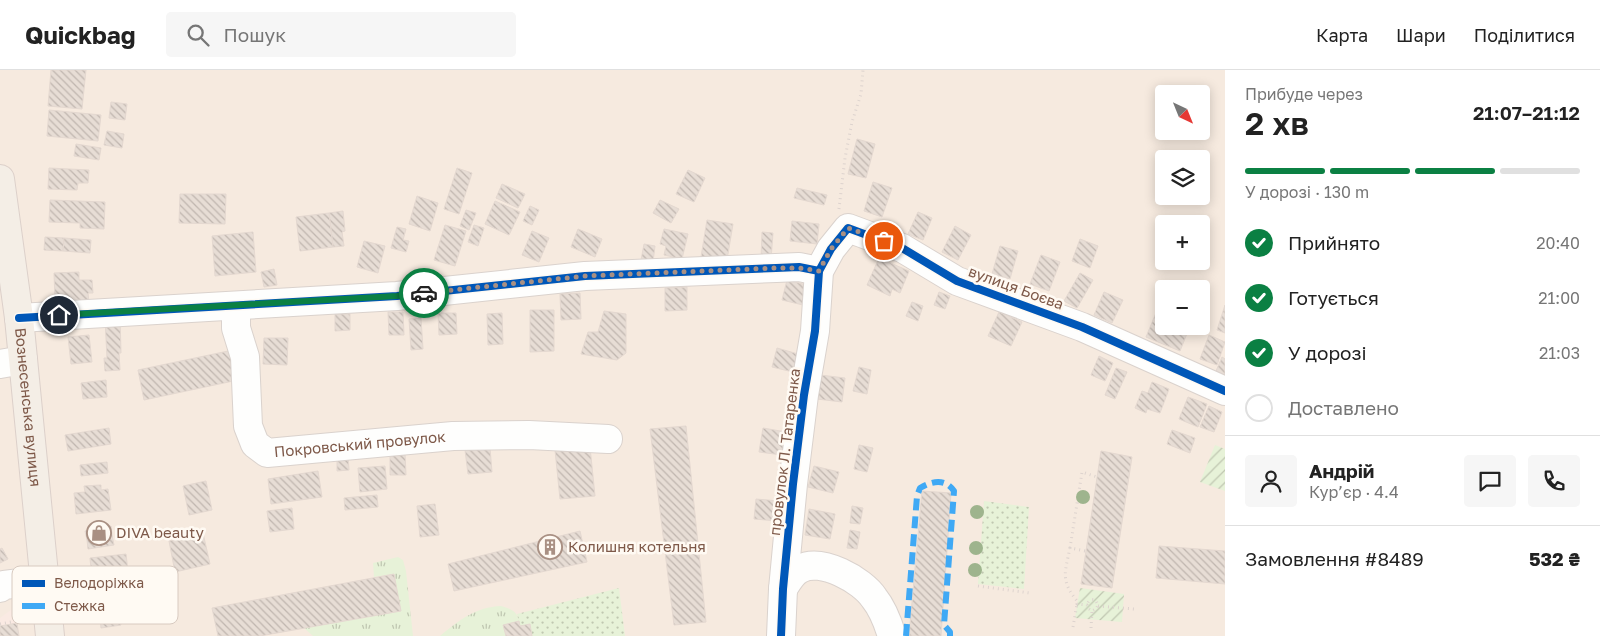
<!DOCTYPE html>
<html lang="uk">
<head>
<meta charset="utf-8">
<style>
  :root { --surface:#fff; --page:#f6f6f6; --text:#222; --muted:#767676; --line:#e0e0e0; --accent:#0b8043 }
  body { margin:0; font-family:"Golos Text",sans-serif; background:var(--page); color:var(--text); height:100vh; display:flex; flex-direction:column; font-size:19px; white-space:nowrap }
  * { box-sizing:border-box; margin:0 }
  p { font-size:16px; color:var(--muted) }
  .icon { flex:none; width:28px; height:28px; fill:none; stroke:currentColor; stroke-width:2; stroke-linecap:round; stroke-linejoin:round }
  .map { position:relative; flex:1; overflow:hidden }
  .sheet { display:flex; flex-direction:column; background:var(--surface); width:375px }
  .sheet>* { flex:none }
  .needle { width:32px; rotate:137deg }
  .buttons { position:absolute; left:1155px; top:15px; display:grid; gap:10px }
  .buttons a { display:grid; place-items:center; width:55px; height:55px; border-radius:5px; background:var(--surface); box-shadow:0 2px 12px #0003; font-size:25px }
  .pin { position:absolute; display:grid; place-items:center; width:42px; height:42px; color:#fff; margin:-21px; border:2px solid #fff; border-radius:50%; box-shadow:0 1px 5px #0007 }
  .courier { position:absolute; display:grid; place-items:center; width:50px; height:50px; margin:-25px; border:4px solid #0b8043; border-radius:50%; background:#fff; color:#222; box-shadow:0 1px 6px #0007 }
  .head em { font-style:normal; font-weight:600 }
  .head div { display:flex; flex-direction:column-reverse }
  .head { display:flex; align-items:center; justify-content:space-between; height:85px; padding:0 20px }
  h1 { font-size:32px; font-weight:600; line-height:38px }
  .bar { display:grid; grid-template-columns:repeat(4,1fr); gap:8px 5px; align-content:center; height:60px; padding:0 20px }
  .bar i { height:6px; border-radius:4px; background:var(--line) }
  .bar .current { background:var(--accent) }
  .bar p { grid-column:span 4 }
  .line { display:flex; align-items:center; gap:12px; padding:0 20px; border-top:1px solid var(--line) }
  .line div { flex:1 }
  .round { display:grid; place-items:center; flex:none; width:52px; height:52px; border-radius:5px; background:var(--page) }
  ol { padding:0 20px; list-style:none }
  li { display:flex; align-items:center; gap:15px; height:55px }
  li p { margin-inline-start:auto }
  li .icon { padding:5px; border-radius:50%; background:var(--accent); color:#fff; stroke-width:4 }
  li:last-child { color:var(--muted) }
  li i { width:28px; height:28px; border:2px solid var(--line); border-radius:50% }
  header { display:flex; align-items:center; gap:30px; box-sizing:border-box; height:70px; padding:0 25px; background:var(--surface); border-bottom:1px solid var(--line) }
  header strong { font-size:24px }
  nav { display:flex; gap:28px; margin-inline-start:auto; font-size:18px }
  .search { width:350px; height:45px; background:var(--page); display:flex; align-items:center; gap:12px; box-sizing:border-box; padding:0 18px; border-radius:5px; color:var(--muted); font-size:19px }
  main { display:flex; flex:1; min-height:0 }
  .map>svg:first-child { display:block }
  .residential { fill:#f6eadf; fill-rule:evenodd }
  .commercial { fill:#faeae3 }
  .grass { fill:url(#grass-tufts) }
  .park { fill:url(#park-dots) }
  .garden { fill:url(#garden-furrows) }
  .building { fill:url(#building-back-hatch); stroke:#e4d8d0 }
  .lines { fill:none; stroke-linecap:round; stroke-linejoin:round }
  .minor-casing { stroke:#dad2cd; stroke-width:30 }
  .major-casing { stroke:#dcd0ca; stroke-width:30 }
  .path { stroke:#ddd3ce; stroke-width:3; stroke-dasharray:1 4; stroke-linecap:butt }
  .minor { stroke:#fefefd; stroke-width:28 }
  .major { stroke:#f4eee6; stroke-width:28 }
  .quiet { stroke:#3fa9f5; stroke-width:6; stroke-dasharray:12 6; stroke-linecap:butt }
  .cycleway-casing { stroke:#fffaf3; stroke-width:11 }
  .cycleway { stroke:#0057b8; stroke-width:8 }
  .tree { fill:#9eb48d }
  .done { stroke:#a99083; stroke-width:5; stroke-dasharray:0 9 }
  .route { stroke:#0b8043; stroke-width:6 }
  .labels { text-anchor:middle; stroke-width:5; stroke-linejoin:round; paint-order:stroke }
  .street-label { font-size:15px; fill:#7e5949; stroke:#fffaf3 }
  .poi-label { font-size:15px; fill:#7e5949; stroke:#fffaf3; text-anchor:start }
  .key { fill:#fffaf3; stroke:#d8cac0; stroke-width:1 }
  .key-label { font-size:14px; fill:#7e5949 }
</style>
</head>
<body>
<header>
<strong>Quickbag</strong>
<div class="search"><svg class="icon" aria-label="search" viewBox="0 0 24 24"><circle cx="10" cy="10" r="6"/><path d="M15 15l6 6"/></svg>Пошук</div>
<nav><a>Карта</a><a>Шари</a><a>Поділитися</a></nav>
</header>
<main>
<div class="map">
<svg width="1225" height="566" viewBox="0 0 1225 566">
  <defs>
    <pattern id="grass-tufts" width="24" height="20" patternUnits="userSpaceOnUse" patternTransform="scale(1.25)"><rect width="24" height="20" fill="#e7f2d8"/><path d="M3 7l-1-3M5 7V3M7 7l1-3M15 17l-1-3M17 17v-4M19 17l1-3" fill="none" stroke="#c0c7b1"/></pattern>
    <pattern id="park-dots" width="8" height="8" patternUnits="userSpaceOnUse" patternTransform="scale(1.25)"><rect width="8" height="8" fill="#e7f2d8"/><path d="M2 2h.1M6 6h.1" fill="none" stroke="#c0c7b1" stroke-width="1.8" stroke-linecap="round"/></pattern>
    <pattern id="garden-furrows" width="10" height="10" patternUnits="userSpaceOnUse" patternTransform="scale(1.25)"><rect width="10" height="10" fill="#e7f2d8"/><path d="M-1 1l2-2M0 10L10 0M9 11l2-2" fill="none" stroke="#c0c7b1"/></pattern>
    <pattern id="building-back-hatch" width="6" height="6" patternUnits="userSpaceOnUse" patternTransform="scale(1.25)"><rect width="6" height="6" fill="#e7ddd5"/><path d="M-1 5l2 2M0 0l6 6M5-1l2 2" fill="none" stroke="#c0b6af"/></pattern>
  </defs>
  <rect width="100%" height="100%" fill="#faf5ef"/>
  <path class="residential" d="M0 0H1225V566H0ZM1164 24H1201V61H1164ZM1164 89H1201V126H1164ZM1164 154H1201V191H1164ZM1164 219H1201V256H1164Z"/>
  <path class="commercial" d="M15 537 19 566H0V548Z"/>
  <g class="grass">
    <path d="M398 487 403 490 406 501 413 566H313L304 558 401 541 394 504 374 507 373 493Z"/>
    <path d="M501 536C511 539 517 541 519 551L504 555 506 566H440C459 550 476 537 501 536Z"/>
  </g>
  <g class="park">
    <path d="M984 431 1029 437 1024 519 978 514Z"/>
    <path d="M619 518 625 566H532L520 556 517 544Z"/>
  </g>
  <g class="garden">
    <path d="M1215 375 1225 379V421L1200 412Z"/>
    <path d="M1080 518 1124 524 1122 552 1075 548Z"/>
  </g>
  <g class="building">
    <path d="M51 0H86L82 39 48 36Z"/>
    <path d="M111 32 127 34 125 50 109 48Z"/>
    <path d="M49 40 101 45 98 71 47 66Z"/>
    <path d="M107 61 124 64 122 78 104 75Z"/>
    <path d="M857 69 875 74 866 108 848 104Z"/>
    <path d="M76 74 101 78 99 90 74 86Z"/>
    <path d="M49 98 89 100 88 113H78L77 120 48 119Z"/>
    <path d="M457 98 472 103 459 144 444 139Z"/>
    <path d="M688 100 705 108 694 132 676 124Z"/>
    <path d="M873 112 892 118 882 147 864 141Z"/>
    <path d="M502 114 525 124 518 138 496 128Z"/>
    <path d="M797 118 827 125 824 135 794 128Z"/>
    <path d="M180 124H226L225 154 179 153Z"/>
    <path d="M417 126 438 133 430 161 409 154Z"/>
    <path d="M50 130 105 132 104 159 80 158V153L49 152Z"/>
    <path d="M660 130 679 139 671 153 653 143Z"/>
    <path d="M495 131 520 142 509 165 485 154Z"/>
    <path d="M530 136 539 140 532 155 523 151Z"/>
    <path d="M466 140 476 143 469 160 460 156Z"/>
    <path d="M343 141 345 161 342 162 344 176 333 177 329 143Z"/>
    <path d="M918 142 932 148 923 170 908 164Z"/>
    <path d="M329 143 333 177 300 181 296 147Z"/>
    <path d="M707 150 733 154 727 190 701 187Z"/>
    <path d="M792 151 819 154 817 174 790 171Z"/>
    <path d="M445 155 466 161 455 196 434 190Z"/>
    <path d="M474 155 484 158 478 176 468 172Z"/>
    <path d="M955 156 971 165 958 190 942 182Z"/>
    <path d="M397 157 406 159 403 170 409 171 406 182 391 178Z"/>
    <path d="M578 159 602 169 595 187 571 177Z"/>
    <path d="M664 159 688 164 682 189 664 185 666 176 660 174Z"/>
    <path d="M532 161 549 168 539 192 522 185Z"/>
    <path d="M253 162 256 202 215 206 212 166Z"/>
    <path d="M762 162 773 163 771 190 761 189Z"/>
    <path d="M45 167 64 168 63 181 44 180Z"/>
    <path d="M64 168 91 170 90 183 63 181Z"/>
    <path d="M1080 169 1098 176 1090 198 1072 191Z"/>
    <path d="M364 171 385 176 378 203 357 197Z"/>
    <path d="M644 174 655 176 653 192 641 190Z"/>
    <path d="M1000 176 1018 181 1010 209 992 204Z"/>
    <path d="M1041 185 1060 192 1049 221 1030 214Z"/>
    <path d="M879 188 909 201 900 223 892 219 890 226 867 215Z"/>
    <path d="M274 199 277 215 264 217 261 202Z"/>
    <path d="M79 202V210H92L93 223H88L89 232 73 233V229L55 230 54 203Z"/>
    <path d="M1080 203 1093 210 1077 238 1064 231Z"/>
    <path d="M787 210 807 215 803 235 782 230Z"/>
    <path d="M687 217V240L665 241V218Z"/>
    <path d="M939 222 950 226 945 239 934 235Z"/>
    <path d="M1104 222 1123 230 1112 253 1094 245Z"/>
    <path d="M580 223 581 249 561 250 560 224Z"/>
    <path d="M912 232 923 236 918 251 906 246Z"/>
    <path d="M1225 235V263L1217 260Z"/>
    <path d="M1158 238 1164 240V256H1190L1180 281 1146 267Z"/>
    <path d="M530 240H554V281L530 282Z"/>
    <path d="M604 241 626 244V283L617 290 581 284 588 262H598Z"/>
    <path d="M388 242H403L404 265H389Z"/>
    <path d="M999 242 1022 252 1011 276 988 266Z"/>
    <path d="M438 243H456L457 264 439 265Z"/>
    <path d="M502 243 503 274 488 275 487 244Z"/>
    <path d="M335 244H350V260L335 261Z"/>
    <path d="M120 247 121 283H119L120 300 105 301 104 288H107L105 248Z"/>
    <path d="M421 248 423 279 411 280 409 249Z"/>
    <path d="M89 265 92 292 71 294 68 267Z"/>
    <path d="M1209 265 1225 272 1217 295 1200 289Z"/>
    <path d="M264 268H288L287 295 263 294Z"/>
    <path d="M777 278 798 284 793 302 772 297Z"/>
    <path d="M233 280 238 310 144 330 138 300Z"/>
    <path d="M1099 286 1113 293 1105 311 1091 305Z"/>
    <path d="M1222 287 1225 289V305L1216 301Z"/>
    <path d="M859 297 871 300 867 324 853 321Z"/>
    <path d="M1116 298 1127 302 1115 329 1105 325Z"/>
    <path d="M820 305 845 308 842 332 817 329Z"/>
    <path d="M106 310 107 327 83 329 81 313Z"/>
    <path d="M1152 312 1169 319 1160 343 1147 339 1146 343 1135 338 1142 321 1148 323Z"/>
    <path d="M1188 327 1207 334 1198 357 1179 349Z"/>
    <path d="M1209 336 1222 342 1214 362 1200 357Z"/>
    <path d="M686 356 706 552 674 555 650 359Z"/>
    <path d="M109 358 111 374 68 381 65 365Z"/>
    <path d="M763 358 786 362 782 385 759 382Z"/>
    <path d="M1172 360 1195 368 1190 383 1167 374Z"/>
    <path d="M859 375 873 378 867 402 854 399Z"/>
    <path d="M590 377 595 426 560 429 555 380Z"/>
    <path d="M490 378 492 402 468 404 465 380Z"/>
    <path d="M1101 381 1132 387 1112 518 1081 514Z"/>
    <path d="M390 383H405L406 405H390Z"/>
    <path d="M348 384 349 400 337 401V385Z"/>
    <path d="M107 392 108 403 81 406 80 395Z"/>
    <path d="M385 396 387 419 360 422 358 398Z"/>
    <path d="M814 396 839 402 833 423 808 417Z"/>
    <path d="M318 401 322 427 271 434 268 409Z"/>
    <path d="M206 411 212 440 189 445 183 416Z"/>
    <path d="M101 415V420L108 419 111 440 76 444 74 423 85 422 84 416Z"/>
    <path d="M922 421 951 423 941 566H909Z"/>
    <path d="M377 425 378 437 345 440 344 428Z"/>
    <path d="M756 429 779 431 778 451 754 449Z"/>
    <path d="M435 434 439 465 420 467 417 436Z"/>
    <path d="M852 436 863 438 860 454 850 453Z"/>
    <path d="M292 438 294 459 270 462 267 441Z"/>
    <path d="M809 439 835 444 830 469 805 465Z"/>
    <path d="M111 456 112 465 87 470 85 461Z"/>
    <path d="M850 460 860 462 857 479 847 478Z"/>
    <path d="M580 461 587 492 454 521 448 494Z"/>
    <path d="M203 463 210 494 175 502 169 471Z"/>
    <path d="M112 465 114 475 88 479 87 470Z"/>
    <path d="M1159 476 1225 481V514L1156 508Z"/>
    <path d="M2 478 8 489 0 493V479Z"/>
    <path d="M126 484 131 528 94 532 90 488Z"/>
    <path d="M394 504 401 541 260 566H218L212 538Z"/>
    <path d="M118 534 121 555 101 558 99 536Z"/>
    <path d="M519 551 520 556 530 554 532 566H506L503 555Z"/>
    <path d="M17 553 19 566H0V556Z"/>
  </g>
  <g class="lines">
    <defs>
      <g id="minor">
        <path id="s1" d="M236 236V258L245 287 248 356 255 374 267 383 453 366 529 365 608 369"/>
        <path d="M19 248 397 226 585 206 776 198 799 197 819 201"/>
        <path d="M0 294 23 290"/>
        <path d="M0 518 4 515 45 510"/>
        <path d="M783 519C788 511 792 503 800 499 821 487 862 510 874 528 883 539 888 553 892 566"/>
        <path d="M781 566 783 519 793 414 804 325 815 261 819 201 831 179 848 158 902 178 957 211 1082 257 1225 321"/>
      </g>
      <g id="major">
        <path id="s2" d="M0 109 19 248 50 566"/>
      </g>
    </defs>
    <use href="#minor" class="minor-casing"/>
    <use href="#major" class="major-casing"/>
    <g class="path">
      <path d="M839 139 845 88 852 52 861 24 863 0"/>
      <path d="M1070 478 1082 402 1097 407"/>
      <path d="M1085 481 1070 478C1065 502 1060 511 1078 532L1077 534 1087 535 1089 539 1092 541 1096 539 1098 535 1096 531C1092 528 1088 531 1087 535"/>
      <path d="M978 516 1030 523"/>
      <path d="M1098 536 1134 539"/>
      <path d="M0 554 22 550"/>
      <path d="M1073 557 1077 534"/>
      <path d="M1091 558 1092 541"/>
    </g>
    <use href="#minor" class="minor"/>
    <use href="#major" class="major"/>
    <path class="quiet" d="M906 566 917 426 920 418C932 411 945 408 954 421L944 555 950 562V566"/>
    <defs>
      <g id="cycleway">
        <path d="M19 248 397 226 585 206 776 198 799 197 819 201"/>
        <path d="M781 566 783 519 793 414 804 325 815 261 819 201 831 179 848 158 902 178 957 211 1082 257 1225 321"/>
      </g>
    </defs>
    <use href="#cycleway" class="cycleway-casing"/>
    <use href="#cycleway" class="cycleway"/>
  </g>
  <g class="tree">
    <circle cx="1083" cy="427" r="7"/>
    <circle cx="977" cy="442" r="7"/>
    <circle cx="976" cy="478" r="7"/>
    <circle cx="975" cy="500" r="7"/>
  </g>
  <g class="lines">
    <path class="done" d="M424 223 585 206 776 198H799L819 201 831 179 848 158 884 171"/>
    <path class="route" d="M59 245 397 226 424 223"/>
  </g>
  <defs>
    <symbol id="shop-ring" viewBox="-11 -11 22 22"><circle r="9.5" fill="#fffaf3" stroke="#a99083" stroke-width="1.5"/><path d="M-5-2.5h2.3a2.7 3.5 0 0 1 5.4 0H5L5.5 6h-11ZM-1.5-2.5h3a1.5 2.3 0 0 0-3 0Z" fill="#a99083"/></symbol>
    <symbol id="building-ring" viewBox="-11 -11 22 22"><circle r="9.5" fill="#fffaf3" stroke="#a99083" stroke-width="1.5"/><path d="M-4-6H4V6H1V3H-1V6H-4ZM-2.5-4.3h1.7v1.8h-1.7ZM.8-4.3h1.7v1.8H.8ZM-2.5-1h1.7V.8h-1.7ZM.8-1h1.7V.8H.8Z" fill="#a99083"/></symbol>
  </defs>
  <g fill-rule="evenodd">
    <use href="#shop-ring" x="85" y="449" width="28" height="28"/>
    <use href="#building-ring" x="536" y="463" width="28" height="28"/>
  </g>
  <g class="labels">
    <g class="street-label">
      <text transform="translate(1016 218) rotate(20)" y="5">вулиця Боєва</text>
      <text dy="5" stroke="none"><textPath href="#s2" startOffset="230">Вознесенська вулиця</textPath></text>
      <text dy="5" stroke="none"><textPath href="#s1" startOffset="249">Покровський провулок</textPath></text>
      <text transform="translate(785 382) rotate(-83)" y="5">провулок Л. Татаренка</text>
    </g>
    <g class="poi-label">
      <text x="116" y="468">DIVA beauty</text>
      <text x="568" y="482">Колишня котельня</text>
    </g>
  </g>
  <rect x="12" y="496" width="166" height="58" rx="8" class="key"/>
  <rect x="22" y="510" width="23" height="7" fill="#0057b8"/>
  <rect x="22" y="533" width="23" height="6" fill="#3fa9f5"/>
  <g class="key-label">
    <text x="54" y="518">Велодоріжка</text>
    <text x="54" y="541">Стежка</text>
  </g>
</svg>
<div class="buttons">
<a><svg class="needle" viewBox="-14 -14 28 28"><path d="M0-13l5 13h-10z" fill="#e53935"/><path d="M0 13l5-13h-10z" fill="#767676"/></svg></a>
<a><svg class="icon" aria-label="layers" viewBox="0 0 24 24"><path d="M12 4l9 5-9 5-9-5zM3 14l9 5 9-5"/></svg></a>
<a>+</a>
<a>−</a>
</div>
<div class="pin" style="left:884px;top:171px;background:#ea580c"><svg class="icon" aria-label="bag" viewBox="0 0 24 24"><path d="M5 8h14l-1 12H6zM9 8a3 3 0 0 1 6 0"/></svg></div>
<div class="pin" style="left:59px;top:245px;background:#1f2937"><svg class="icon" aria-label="home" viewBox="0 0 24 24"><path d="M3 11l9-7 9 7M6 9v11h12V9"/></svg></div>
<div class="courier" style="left:424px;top:223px"><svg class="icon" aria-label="car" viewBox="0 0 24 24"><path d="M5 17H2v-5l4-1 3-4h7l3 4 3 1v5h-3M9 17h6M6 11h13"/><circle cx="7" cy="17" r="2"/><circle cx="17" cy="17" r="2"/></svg></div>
</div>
<section class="sheet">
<div class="head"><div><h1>2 хв</h1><p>Прибуде через</p></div><em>21:07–21:12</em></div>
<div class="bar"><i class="current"></i><i class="current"></i><i class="current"></i><i></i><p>У дорозі · 130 m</p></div>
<ol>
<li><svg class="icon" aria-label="check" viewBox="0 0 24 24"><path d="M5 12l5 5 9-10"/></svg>Прийнято<p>20:40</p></li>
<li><svg class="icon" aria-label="check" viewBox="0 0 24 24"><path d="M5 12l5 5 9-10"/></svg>Готується<p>21:00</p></li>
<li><svg class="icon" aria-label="check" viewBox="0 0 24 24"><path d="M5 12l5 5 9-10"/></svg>У дорозі<p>21:03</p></li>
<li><i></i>Доставлено</li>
</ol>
<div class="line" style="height:90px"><a class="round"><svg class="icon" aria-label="person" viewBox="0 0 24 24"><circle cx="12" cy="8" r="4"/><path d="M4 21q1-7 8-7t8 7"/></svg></a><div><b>Андрій</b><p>Кур’єр · 4.4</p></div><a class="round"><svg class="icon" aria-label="chat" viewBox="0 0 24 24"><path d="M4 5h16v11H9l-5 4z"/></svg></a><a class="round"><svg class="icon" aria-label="phone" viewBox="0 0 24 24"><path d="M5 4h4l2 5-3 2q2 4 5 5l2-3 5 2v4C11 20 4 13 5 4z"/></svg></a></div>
<div class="line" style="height:65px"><div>Замовлення #8489</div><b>532 ₴</b></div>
</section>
</main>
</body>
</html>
